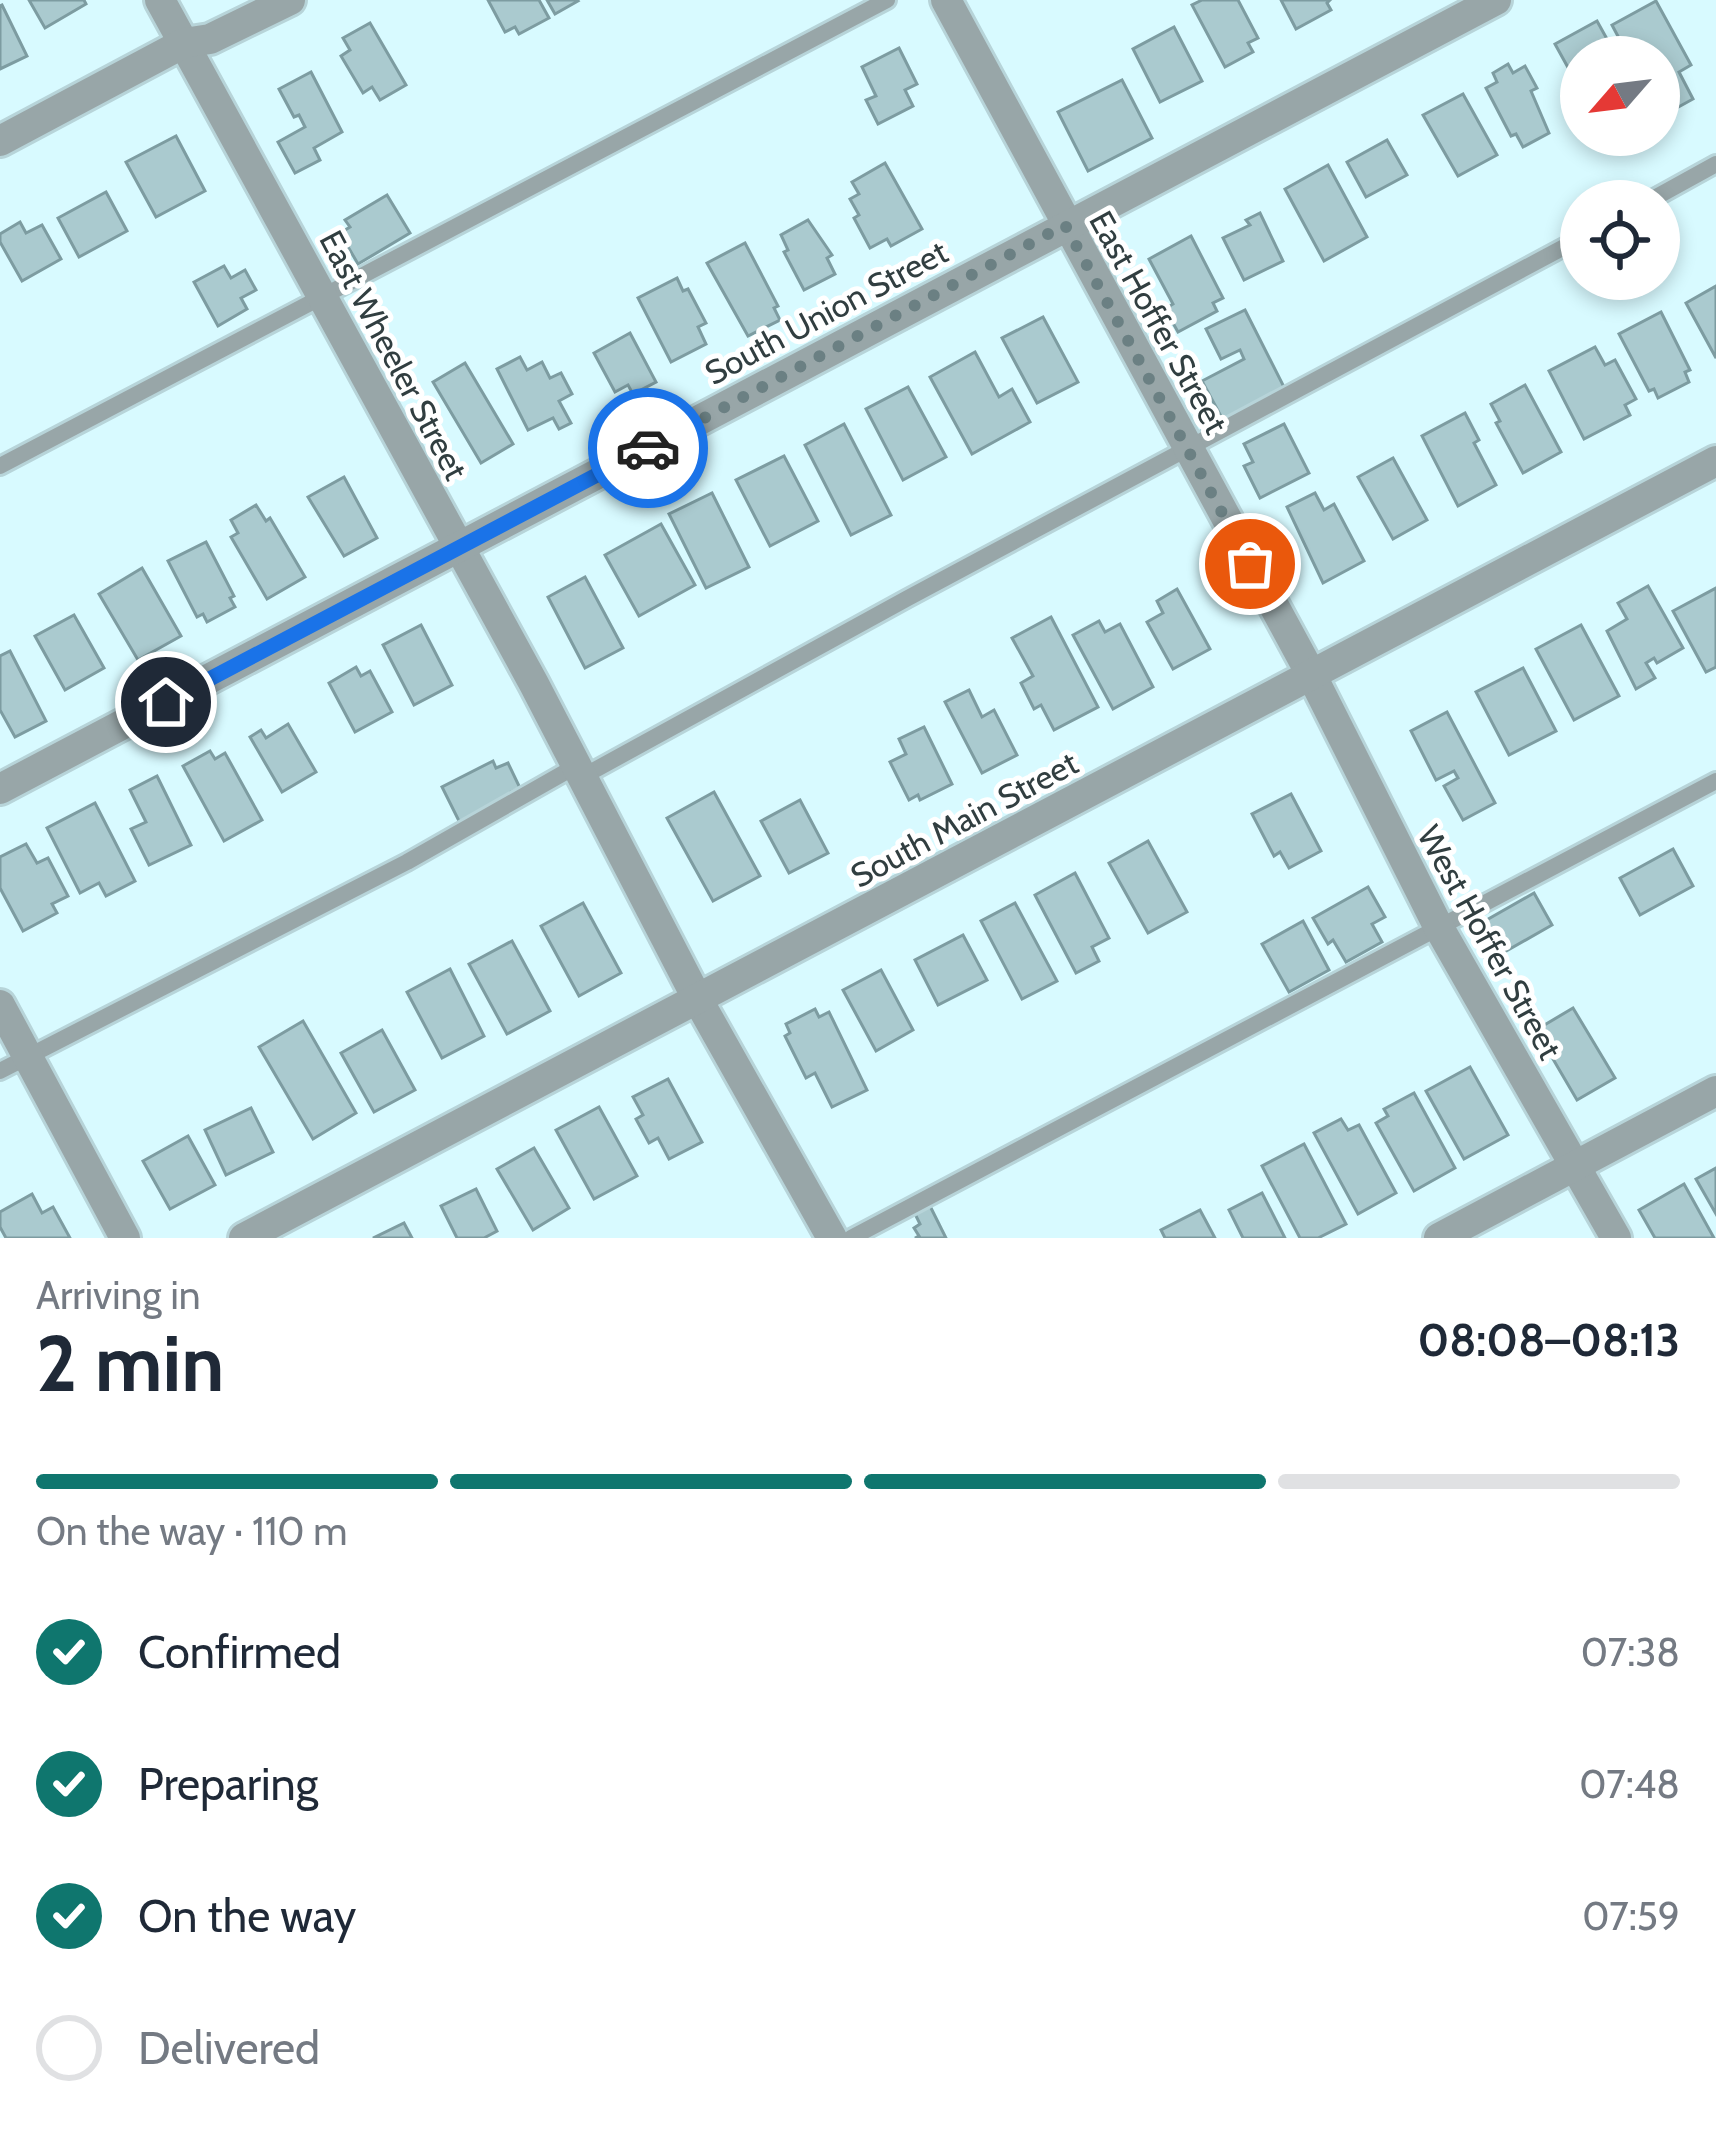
<!DOCTYPE html>
<html lang="en">
<head>
<meta charset="utf-8">
<style>
  :root { --surface:#fff; --page:#f6f6f7; --text:#1f2937; --muted:#747a83; --line:#e0e1e3; --accent:#0f766e }
  body { margin:0; font-family:Cabin,sans-serif; background:var(--page); color:var(--text); height:100vh; display:flex; flex-direction:column; font-size:45px; white-space:nowrap }
  * { box-sizing:border-box; margin:0 }
  p { font-size:39px; color:var(--muted) }
  .icon { flex:none; width:66px; height:66px; fill:none; stroke:currentColor; stroke-width:2; stroke-linecap:round; stroke-linejoin:round }
  .map { position:relative; height:1238px; overflow:hidden }
  .sheet { display:flex; flex-direction:column; background:var(--surface); flex:1 }
  .sheet>* { flex:none }
  .needle { width:78px; rotate:242deg }
  .tools { position:absolute; left:1560px; top:36px; display:grid; gap:24px }
  .tools a { display:grid; place-items:center; width:120px; height:120px; border-radius:50%; background:var(--surface); box-shadow:0 6px 18px #0003; font-size:60px }
  .pin { position:absolute; display:grid; place-items:center; width:102px; height:102px; color:#fff; margin:-51px; border:6px solid #fff; border-radius:50%; box-shadow:0 3px 12px #0007 }
  .courier { position:absolute; display:grid; place-items:center; width:120px; height:120px; margin:-60px; border:9px solid #1a73e8; border-radius:50%; background:#fff; color:#222; box-shadow:0 3px 15px #0007 }
  .summary em { font-style:normal; font-weight:700 }
  .summary div { display:flex; flex-direction:column-reverse }
  .summary { display:flex; align-items:center; justify-content:space-between; height:204px; padding:0 36px }
  h1 { font-size:78px; font-weight:700; line-height:90px }
  .bar { display:grid; grid-template-columns:repeat(4,1fr); gap:18px 12px; align-content:center; height:144px; padding:0 36px }
  .bar i { height:15px; border-radius:9px; background:var(--line) }
  .bar .active { background:var(--accent) }
  .bar p { grid-column:span 4 }
  ol { padding:0 36px; list-style:none }
  li { display:flex; align-items:center; gap:36px; height:132px }
  li p { margin-inline-start:auto }
  li .icon { padding:12px; border-radius:50%; background:var(--accent); color:#fff; stroke-width:4 }
  li:last-child { color:var(--muted) }
  li i { width:66px; height:66px; border:6px solid var(--line); border-radius:50% }
  .map>svg:first-child { display:block }
  .building { fill:#aacacf; stroke:#7d9ca1; stroke-width:3 }
  .lines { fill:none; stroke-linecap:round; stroke-linejoin:round }
  .lane-casing { stroke:#b7d4d9; stroke-width:22 }
  .street-casing { stroke:#b7d4d9; stroke-width:36 }
  .lane { stroke:#98a6a8; stroke-width:16 }
  .street { stroke:#98a6a8; stroke-width:30 }
  .done { stroke:#6b8083; stroke-width:12; stroke-dasharray:0 21.6 }
  .route { stroke:#1a73e8; stroke-width:15 }
  .labels { text-anchor:middle; stroke-width:10; stroke-linejoin:round; paint-order:stroke }
  .street-label { font-size:33px; fill:#313e40; stroke:#fff }
</style>
</head>
<body>
<div class="map">
<svg width="1716" height="1238" viewBox="0 0 1716 1238">
  <rect width="100%" height="100%" fill="#d8faff"/>
  <g class="building">
    <path d="M29 0H84L86 4 45 28Z"/>
    <path d="M488 0H539L549 18 519 34 515 27 505 32Z"/>
    <path d="M547 0H577L578 1 555 14Z"/>
    <path d="M1202 0H1238L1258 38 1248 43 1253 52 1225 67 1192 5Z"/>
    <path d="M1281 0H1330L1327 3 1331 10 1296 29Z"/>
    <path d="M1656 1 1691 65 1679 72 1693 99 1662 116 1659 57H1629L1612 25Z"/>
    <path d="M2 5 27 56 0 69V6Z"/>
    <path d="M1597 21 1617 57H1581V91L1555 44Z"/>
    <path d="M370 23 406 85 380 100 372 87 363 93 341 56 350 50 343 38Z"/>
    <path d="M1174 27 1202 81 1160 102 1133 49Z"/>
    <path d="M899 48 917 84 905 90 913 106 878 124 866 100 876 96 862 67Z"/>
    <path d="M1508 64 1513 73 1525 66 1537 88 1531 91 1549 133 1523 147 1516 134 1511 136 1486 88 1497 82 1493 73Z"/>
    <path d="M311 72 342 132 314 148 320 160 295 173 278 142 305 127 299 115 294 117 279 89Z"/>
    <path d="M1122 80 1152 138 1088 171 1058 112Z"/>
    <path d="M1463 94 1497 155 1458 176 1423 115Z"/>
    <path d="M176 136 205 191 156 217 126 162Z"/>
    <path d="M1387 140 1407 175 1366 197 1347 162Z"/>
    <path d="M885 163 922 229 891 246 887 239 870 248 854 218 859 215 850 199 859 194 852 182Z"/>
    <path d="M1328 165 1367 237 1324 261 1285 189Z"/>
    <path d="M106 192 127 231 79 257 58 218Z"/>
    <path d="M387 195 410 233 358 264 340 233 350 227 345 220Z"/>
    <path d="M1260 213 1283 261 1244 280 1223 238 1250 225 1246 220Z"/>
    <path d="M808 220 832 255 827 258 835 274 804 290 784 252 788 250 781 235Z"/>
    <path d="M20 222 26 233 42 225 61 259 22 281 0 242V234Z"/>
    <path d="M1191 236 1223 298 1213 303 1217 311 1178 332 1165 309 1173 304 1149 259Z"/>
    <path d="M745 243 778 306 774 308 780 320 748 336 707 263Z"/>
    <path d="M224 266 231 278 245 270 256 290 241 298 247 309 218 326 194 282Z"/>
    <path d="M677 278 683 291 688 289 706 323 698 327 706 344 671 362 638 298Z"/>
    <path d="M1716 286V358L1686 303Z"/>
    <path d="M1245 310 1285 389 1223 420 1202 381 1244 359 1240 350 1221 359 1206 329Z"/>
    <path d="M1661 312 1690 370 1685 372 1689 382 1658 398 1654 389 1649 391 1619 334Z"/>
    <path d="M1043 317 1078 382 1037 403 1002 338Z"/>
    <path d="M630 333 656 382 633 394 628 385 615 392 594 353Z"/>
    <path d="M1595 347 1605 365 1615 360 1636 399 1625 405 1630 415 1584 439 1549 371Z"/>
    <path d="M975 352 999 397 1012 389 1030 422 972 454 930 377Z"/>
    <path d="M520 357 527 370 542 362 550 378 561 373 572 394 559 401 571 423 559 429 553 418 528 430 497 369Z"/>
    <path d="M465 363 513 444 481 463 433 382Z"/>
    <path d="M1525 385 1561 452 1523 473 1496 423 1500 421 1491 404Z"/>
    <path d="M908 387 946 457 903 480 866 409Z"/>
    <path d="M1465 413 1479 440 1474 443 1496 485 1458 506 1422 436Z"/>
    <path d="M844 424 891 515 851 535 805 445Z"/>
    <path d="M1284 424 1309 473 1260 498 1244 466 1253 462 1244 444Z"/>
    <path d="M784 456 818 521 770 546 736 480Z"/>
    <path d="M1393 458 1427 520 1393 539 1358 477Z"/>
    <path d="M344 477 377 538 344 556 308 497Z"/>
    <path d="M712 493 749 567 706 588 669 514Z"/>
    <path d="M1315 493 1324 510 1334 504 1364 561 1323 583 1287 507Z"/>
    <path d="M256 505 266 521 270 518 305 577 267 599 231 537 238 533 231 520Z"/>
    <path d="M661 524 695 585 639 616 605 555Z"/>
    <path d="M206 542 234 596 230 598 235 607 207 622 203 614 197 617 168 561Z"/>
    <path d="M142 568 181 636 138 660 99 594Z"/>
    <path d="M585 577 623 648 585 668 548 597Z"/>
    <path d="M1648 586 1683 648 1657 663 1654 658 1646 663 1655 678 1636 689 1607 631 1627 619 1618 603Z"/>
    <path d="M1716 588V667L1706 672 1673 611Z"/>
    <path d="M1177 589 1210 649 1173 669 1147 622 1163 613 1157 601Z"/>
    <path d="M74 615 104 668 65 690 35 636Z"/>
    <path d="M1051 617 1098 707 1054 730 1041 705 1034 709 1021 683 1033 676 1012 638Z"/>
    <path d="M1099 621 1105 632 1120 624 1153 687 1113 709 1073 635Z"/>
    <path d="M421 625 452 685 414 705 383 645Z"/>
    <path d="M1581 625 1619 696 1574 720 1536 649Z"/>
    <path d="M10 651 46 721 15 737 0 710V656Z"/>
    <path d="M356 667 361 676 370 671 392 712 355 732 329 683Z"/>
    <path d="M1523 668 1556 731 1509 755 1476 692Z"/>
    <path d="M969 690 982 717 994 710 1017 755 982 773 945 702Z"/>
    <path d="M1447 712 1495 803 1463 820 1444 786 1458 778 1454 771 1436 780 1411 731Z"/>
    <path d="M288 724 316 772 282 792 250 737 261 730 266 738Z"/>
    <path d="M924 727 952 784 920 800 918 795 909 800 890 762 906 754 899 739Z"/>
    <path d="M210 751 215 759 225 753 262 820 224 841 183 766Z"/>
    <path d="M493 761 496 768 508 763 520 788 511 792 514 799 461 825 442 787Z"/>
    <path d="M157 776 191 845 149 865 131 829 146 822 130 790Z"/>
    <path d="M714 792 760 876 713 901 667 818Z"/>
    <path d="M1291 794 1321 851 1289 868 1280 852 1274 856 1252 814Z"/>
    <path d="M800 800 828 853 789 873 761 821Z"/>
    <path d="M95 803 135 881 106 896 99 883 80 893 47 828Z"/>
    <path d="M1148 841 1187 912 1148 933 1109 863Z"/>
    <path d="M26 844 37 863 48 858 68 896 52 904 57 913 23 931 0 888V857Z"/>
    <path d="M1673 849 1693 886 1640 915 1620 878Z"/>
    <path d="M1075 873 1109 938 1092 947 1099 961 1076 973 1035 895Z"/>
    <path d="M1368 887 1385 917 1372 924 1382 942 1346 962 1333 940 1328 944 1313 918Z"/>
    <path d="M1534 893 1552 925 1487 962 1469 930Z"/>
    <path d="M583 903 621 973 579 996 541 926Z"/>
    <path d="M1015 903 1057 981 1022 999 981 921Z"/>
    <path d="M1303 921 1329 970 1289 992 1262 944Z"/>
    <path d="M963 935 987 980 938 1005 915 960Z"/>
    <path d="M512 941 550 1011 507 1034 469 964Z"/>
    <path d="M450 969 484 1036 442 1058 407 992Z"/>
    <path d="M881 970 913 1030 876 1051 843 990Z"/>
    <path d="M1573 1008 1615 1078 1577 1100 1536 1030Z"/>
    <path d="M815 1009 819 1017 829 1012 867 1090 832 1107 815 1073 806 1078 785 1036 790 1033 786 1024Z"/>
    <path d="M303 1021 356 1113 313 1139 259 1047Z"/>
    <path d="M382 1030 415 1090 374 1112 341 1053Z"/>
    <path d="M1470 1067 1508 1135 1464 1159 1426 1091Z"/>
    <path d="M668 1079 702 1142 669 1159 658 1138 649 1143 636 1119 643 1115 633 1097Z"/>
    <path d="M1414 1093 1455 1168 1414 1191 1376 1123 1388 1116 1384 1109Z"/>
    <path d="M599 1107 637 1176 594 1199 556 1130Z"/>
    <path d="M251 1108 273 1152 226 1175 205 1130Z"/>
    <path d="M1341 1119 1348 1130 1359 1125 1396 1193 1358 1214 1314 1133Z"/>
    <path d="M188 1136 215 1185 170 1209 143 1161Z"/>
    <path d="M1304 1144 1346 1224 1318 1238H1300L1262 1166Z"/>
    <path d="M534 1148 569 1208 533 1230 497 1169Z"/>
    <path d="M1716 1168V1214L1696 1179Z"/>
    <path d="M1684 1184 1714 1238H1655L1639 1210Z"/>
    <path d="M476 1189 497 1231 484 1238H457L441 1206Z"/>
    <path d="M1262 1193 1285 1238H1243L1229 1210Z"/>
    <path d="M32 1194 42 1213 53 1207 70 1238H6L0 1227V1212Z"/>
    <path d="M930 1206 946 1238H915L919 1236 914 1228 920 1224 915 1214Z"/>
    <path d="M1200 1210 1215 1238H1165L1161 1230Z"/>
    <path d="M404 1223 412 1238H373Z"/>
  </g>
  <g class="lines">
    <defs>
      <g id="lane">
        <path d="M1649 201 1716 164"/>
        <path d="M0 466 887 0"/>
        <path d="M582 777 908 598 1581 238"/>
        <path d="M0 1071 407 862 576 766"/>
        <path d="M851 1238 1716 781"/>
      </g>
      <g id="street">
        <path d="M160 0 534 684 698 1000 832 1238"/>
        <path d="M946 0 1312 676 1438 926 1616 1238"/>
        <path d="M0 141 184 43 210 39 290 0"/>
        <path d="M0 789 1496 0"/>
        <path d="M0 1005 125 1238"/>
        <path d="M244 1238 1716 461"/>
        <path d="M1439 1238 1716 1091"/>
      </g>
    </defs>
    <use href="#lane" class="lane-casing"/>
    <use href="#street" class="street-casing"/>
    <use href="#lane" class="lane"/>
    <use href="#street" class="street"/>
  </g>
  <g class="lines">
    <path class="done" d="M648 448 1065 225 1250 564"/>
    <path class="route" d="M166 702 648 448"/>
  </g>
  <g class="labels">
    <g class="street-label">
      <text transform="translate(826 312) rotate(-28)" y="12">South Union Street</text>
      <text transform="translate(1159 322) rotate(61)" y="12">East Hoffer Street</text>
      <text transform="translate(394 355) rotate(62)" y="12">East Wheeler Street</text>
      <text transform="translate(964 819) rotate(-28)" y="12">South Main Street</text>
      <text transform="translate(1490 942) rotate(61)" y="12">West Hoffer Street</text>
    </g>
  </g>
</svg>
<div class="tools">
<a><svg class="needle" viewBox="-14 -14 28 28"><path d="M0-13l5 13h-10z" fill="#e53935"/><path d="M0 13l5-13h-10z" fill="#747a83"/></svg></a>
<a><svg class="icon" aria-label="locate" viewBox="0 0 24 24"><circle cx="12" cy="12" r="6"/><path d="M12 2v4M12 18v4M2 12h4M18 12h4"/></svg></a>
</div>
<div class="pin" style="left:1250px;top:564px;background:#ea580c"><svg class="icon" aria-label="bag" viewBox="0 0 24 24"><path d="M5 8h14l-1 12H6zM9 8a3 3 0 0 1 6 0"/></svg></div>
<div class="pin" style="left:166px;top:702px;background:#1f2937"><svg class="icon" aria-label="home" viewBox="0 0 24 24"><path d="M3 11l9-7 9 7M6 9v11h12V9"/></svg></div>
<div class="courier" style="left:648px;top:448px"><svg class="icon" aria-label="car" viewBox="0 0 24 24"><path d="M5 17H2v-5l4-1 3-4h7l3 4 3 1v5h-3M9 17h6M6 11h13"/><circle cx="7" cy="17" r="2"/><circle cx="17" cy="17" r="2"/></svg></div>
</div>
<section class="sheet">
<div class="summary"><div><h1>2 min</h1><p>Arriving in</p></div><em>08:08–08:13</em></div>
<div class="bar"><i class="active"></i><i class="active"></i><i class="active"></i><i></i><p>On the way · 110 m</p></div>
<ol>
<li><svg class="icon" aria-label="check" viewBox="0 0 24 24"><path d="M5 12l5 5 9-10"/></svg>Confirmed<p>07:38</p></li>
<li><svg class="icon" aria-label="check" viewBox="0 0 24 24"><path d="M5 12l5 5 9-10"/></svg>Preparing<p>07:48</p></li>
<li><svg class="icon" aria-label="check" viewBox="0 0 24 24"><path d="M5 12l5 5 9-10"/></svg>On the way<p>07:59</p></li>
<li><i></i>Delivered</li>
</ol>
</section>
</body>
</html>
